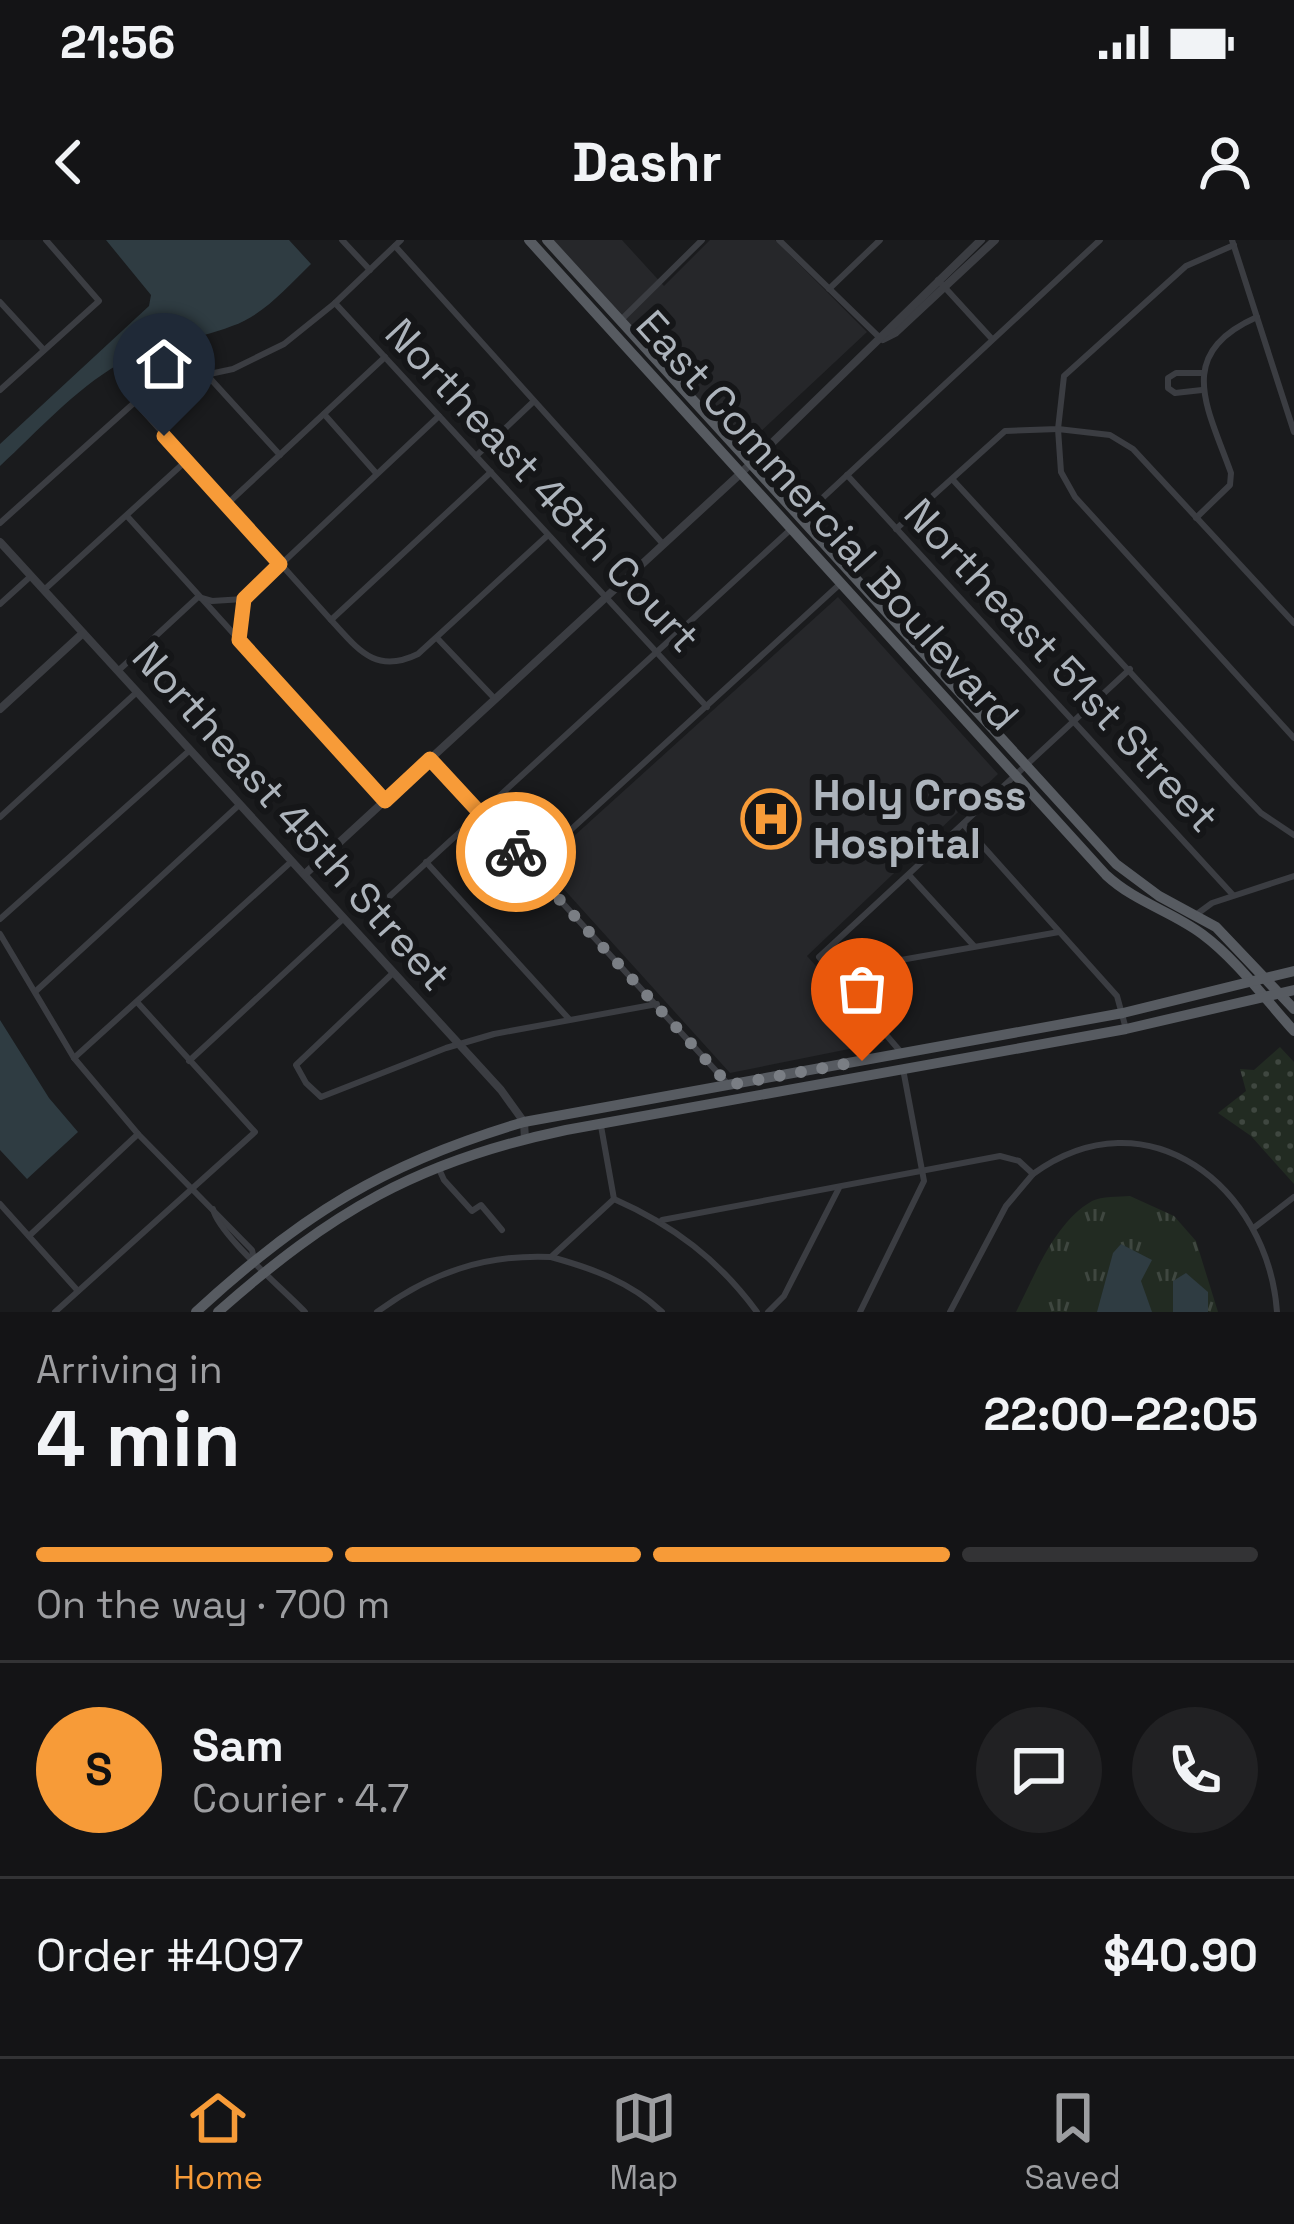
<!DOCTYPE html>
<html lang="en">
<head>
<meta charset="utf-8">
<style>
  :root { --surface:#141416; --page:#212123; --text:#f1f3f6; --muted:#9d9ea1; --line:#333335; --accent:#f79b38 }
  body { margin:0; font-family:"Space Grotesk",sans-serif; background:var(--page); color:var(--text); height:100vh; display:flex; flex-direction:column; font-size:45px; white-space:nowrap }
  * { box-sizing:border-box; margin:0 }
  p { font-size:39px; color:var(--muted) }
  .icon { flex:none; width:66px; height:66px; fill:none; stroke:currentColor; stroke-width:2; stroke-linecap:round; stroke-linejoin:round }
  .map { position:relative; height:1072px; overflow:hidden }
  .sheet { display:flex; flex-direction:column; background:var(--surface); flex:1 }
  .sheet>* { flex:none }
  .pin { position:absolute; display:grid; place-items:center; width:102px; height:102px; color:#fff; margin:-123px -51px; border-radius:50% 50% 50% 0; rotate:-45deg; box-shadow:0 0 12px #0007 }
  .pin .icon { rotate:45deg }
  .courier { position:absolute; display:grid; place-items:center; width:120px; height:120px; margin:-60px; border:9px solid #f79b38; border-radius:50%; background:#fff; color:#222; box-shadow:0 3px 15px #0007 }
  .overview em { font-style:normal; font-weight:600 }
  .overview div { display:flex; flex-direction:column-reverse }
  .overview { display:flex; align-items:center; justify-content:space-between; height:204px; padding:0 36px }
  h1 { font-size:78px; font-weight:600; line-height:90px }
  .bar { display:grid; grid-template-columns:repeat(4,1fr); gap:18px 12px; align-content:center; height:144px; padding:0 36px }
  .bar i { height:15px; border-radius:9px; background:var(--line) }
  .bar .on { background:var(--accent) }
  .bar p { grid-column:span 4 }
  .line { display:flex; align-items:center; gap:30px; padding:0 36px; border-top:3px solid var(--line) }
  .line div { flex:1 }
  .round { display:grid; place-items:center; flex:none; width:126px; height:126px; border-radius:63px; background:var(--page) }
  .status { display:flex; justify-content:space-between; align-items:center; height:84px; padding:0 60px; background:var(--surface); direction:ltr }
  .status svg { height:33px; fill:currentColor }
  header { display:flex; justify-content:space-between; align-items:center; height:156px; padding:0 36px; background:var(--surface); font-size:54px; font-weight:600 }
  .tab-bar { display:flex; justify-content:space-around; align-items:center; height:168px; border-top:3px solid var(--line); background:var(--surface); font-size:33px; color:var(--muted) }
  .tab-bar a { display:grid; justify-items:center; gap:6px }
  .tab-bar .on { color:var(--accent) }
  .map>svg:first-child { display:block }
  .built { fill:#26272a }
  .grass { fill:url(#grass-tufts) }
  .park { fill:url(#park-dots) }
  .water { fill:#2f3c42 }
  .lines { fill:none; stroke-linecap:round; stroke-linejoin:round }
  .minor { stroke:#3b3d42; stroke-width:6 }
  .tertiary { stroke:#3b3d42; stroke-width:8 }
  .primary { stroke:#575b61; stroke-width:10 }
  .done { stroke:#7a7e84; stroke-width:12; stroke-dasharray:0 21.6 }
  .route { stroke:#f79b38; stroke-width:15 }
  .labels { text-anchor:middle; stroke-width:12; stroke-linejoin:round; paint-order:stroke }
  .street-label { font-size:42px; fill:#adb4bc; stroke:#151618 }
  .poi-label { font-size:42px; font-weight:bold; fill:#adb4bc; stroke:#151618; text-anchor:start }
</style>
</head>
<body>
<div class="status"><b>21:56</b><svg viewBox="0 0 49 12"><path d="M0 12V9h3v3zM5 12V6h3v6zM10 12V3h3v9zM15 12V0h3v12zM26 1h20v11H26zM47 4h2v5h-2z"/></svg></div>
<header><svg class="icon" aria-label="back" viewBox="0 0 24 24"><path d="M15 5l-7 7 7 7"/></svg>Dashr<svg class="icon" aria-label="person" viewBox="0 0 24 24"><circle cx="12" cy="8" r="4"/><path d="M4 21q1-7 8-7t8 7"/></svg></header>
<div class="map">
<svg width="1294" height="1072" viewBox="0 0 1294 1072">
  <defs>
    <pattern id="grass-tufts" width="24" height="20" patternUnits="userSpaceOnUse" patternTransform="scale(3)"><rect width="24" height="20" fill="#222b22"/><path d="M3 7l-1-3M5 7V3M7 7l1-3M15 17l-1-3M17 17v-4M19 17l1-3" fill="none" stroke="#3f4740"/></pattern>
    <pattern id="park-dots" width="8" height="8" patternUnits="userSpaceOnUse" patternTransform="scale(3)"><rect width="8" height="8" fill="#222b22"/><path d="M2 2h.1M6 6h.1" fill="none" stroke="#3f4740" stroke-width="1.8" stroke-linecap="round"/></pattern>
  </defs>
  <rect width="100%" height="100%" fill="#1a1b1d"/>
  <g class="built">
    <path d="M552 0H622L664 46 710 0H775L867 92 741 210Z"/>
    <path d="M838 357 998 534 807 716 884 802 730 833 542 625Z"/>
  </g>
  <path class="grass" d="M1130 956 1174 976 1196 1001 1218 1072H1016C1035 1035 1054 983 1092 961 1102 956 1119 957 1130 956Z"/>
  <path class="park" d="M1280 807 1294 822V944L1251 896 1218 873 1246 851 1240 829 1254 830Z"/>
  <g class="water">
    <path d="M106 0H289L311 24C287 47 264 75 232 86 194 101 154 103 119 124 74 150 38 191 0 226V204L149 66 151 55Z"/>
    <path d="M0 780 49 858 78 892 27 939 0 910Z"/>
    <path d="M1121 1004 1152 1020 1141 1041 1152 1072H1097L1113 1013Z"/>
    <path d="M1186 1033 1208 1052V1072H1173V1041Z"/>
  </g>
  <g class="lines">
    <g class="minor">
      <path d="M342 0 370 30"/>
      <path d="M779 0 880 98"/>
      <path d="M1232 0 1294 192"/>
      <path d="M395 6 663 304"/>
      <path d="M938 40 992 99"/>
      <path d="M829 49 880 0"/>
      <path d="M0 62 44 110"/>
      <path d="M335 63 707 467"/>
      <path d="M622 79 702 0"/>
      <path d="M207 135 280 215"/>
      <path d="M0 150 99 61 46 0"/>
      <path d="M1202 150 1175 153 1168 148V138L1176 133H1202"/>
      <path d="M135 162 331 380C358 409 375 435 418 414L548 295"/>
      <path d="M324 174 376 233"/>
      <path d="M476 216 533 162"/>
      <path d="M847 235 1233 655"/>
      <path d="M953 240 1236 547 1261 573 1294 595"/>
      <path d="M226 265 385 117"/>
      <path d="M127 276 385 561"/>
      <path d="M802 277 1100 0"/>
      <path d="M1196 278 1230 245 1231 233C1207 166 1174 114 1257 77"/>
      <path d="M0 283 135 162 186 139 233 129 284 104 335 63 401 0"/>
      <path d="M896 289 1005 191 1058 189 1064 136 1186 26 1234 5"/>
      <path d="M44 350 186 221"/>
      <path d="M0 364 31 336"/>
      <path d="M331 380 491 232"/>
      <path d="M1294 383 1133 209 1110 195 1058 189 1061 232 1075 257 1294 498"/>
      <path d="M437 398 495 459"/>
      <path d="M239 399 244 359"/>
      <path d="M119 430 198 357 212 361 244 359 439 176"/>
      <path d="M431 519 728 844"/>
      <path d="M0 577 137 452"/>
      <path d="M963 584 1117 756 1126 789"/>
      <path d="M426 622 569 779"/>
      <path d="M530 627 840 344"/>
      <path d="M909 635 974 706"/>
      <path d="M390 656 790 290"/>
      <path d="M1197 674 1212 663 1294 636"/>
      <path d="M0 679 190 510"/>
      <path d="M0 694 74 818 138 894 252 1010 254 1019"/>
      <path d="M394 732 296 825 306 843 321 857 446 808 494 794 657 764"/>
      <path d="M833 732 1059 692"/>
      <path d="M36 751 239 565"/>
      <path d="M900 811 819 717 1130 429"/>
      <path d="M74 818 292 621"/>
      <path d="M189 821 344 678"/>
      <path d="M601 886 614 959"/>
      <path d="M439 929 444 940 472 971 481 965 502 990"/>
      <path d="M614 959C673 985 719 1020 757 1072"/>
      <path d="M0 964 78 1051"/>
      <path d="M213 969C218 994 284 1050 305 1072"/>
      <path d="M662 980 1000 916 1019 921 1033 934C1147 851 1268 947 1277 1072"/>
      <path d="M1255 987 1294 957"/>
      <path d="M29 996 138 894"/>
      <path d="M551 1017C591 1028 631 1042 662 1072"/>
      <path d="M55 1072 255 892 137 762"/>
      <path d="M377 1072C430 1033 485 1014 551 1017L614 959"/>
      <path d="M768 1072 784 1056 839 948"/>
      <path d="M860 1072 924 941 903 829"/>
      <path d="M950 1072 1006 966 1033 934"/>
    </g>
    <g class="tertiary">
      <path d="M883 99 895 93 995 0"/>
      <path d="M0 302 501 850 524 882 525 899"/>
      <path d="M0 469 83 393"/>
      <path d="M305 634 740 234 981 0"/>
    </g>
    <g class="primary">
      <path d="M529 0 1106 635C1135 662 1171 671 1202 694 1237 720 1265 759 1294 791"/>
      <path d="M547 0 1116 624 1159 656 1216 687 1294 769"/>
      <path d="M196 1072C302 974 385 923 524 882L1123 773 1294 731"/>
      <path d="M218 1072C331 972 417 921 566 890L1126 789 1294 750"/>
    </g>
  </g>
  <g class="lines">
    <path class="done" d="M516 612 729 845 862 821"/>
    <path class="route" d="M164 196 280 324 244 359 239 400 385 561 430 519 516 612"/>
  </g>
  <defs>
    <symbol id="hospital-ring" viewBox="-11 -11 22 22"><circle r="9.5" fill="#151618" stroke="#f79b38" stroke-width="1.5"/><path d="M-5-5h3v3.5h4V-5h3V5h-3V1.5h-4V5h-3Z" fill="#f79b38"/></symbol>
  </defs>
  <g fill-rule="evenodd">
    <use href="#hospital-ring" x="738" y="546" width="66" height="66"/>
  </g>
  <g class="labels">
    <g class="street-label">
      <text transform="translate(543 245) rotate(47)" y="15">Northeast 48th Court</text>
      <text transform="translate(828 280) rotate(48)" y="15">East Commercial Boulevard</text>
      <text transform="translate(1062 425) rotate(47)" y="15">Northeast 51st Street</text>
      <text transform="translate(292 576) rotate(48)" y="15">Northeast 45th Street</text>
    </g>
    <g class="poi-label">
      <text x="813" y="570">Holy Cross<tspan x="813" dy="48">Hospital</tspan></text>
    </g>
  </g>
</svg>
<div class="pin" style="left:862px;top:821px;background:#ea580c"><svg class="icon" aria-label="bag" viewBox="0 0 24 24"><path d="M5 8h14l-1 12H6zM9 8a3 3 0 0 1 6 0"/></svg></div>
<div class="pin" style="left:164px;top:196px;background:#1f2937"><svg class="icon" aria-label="home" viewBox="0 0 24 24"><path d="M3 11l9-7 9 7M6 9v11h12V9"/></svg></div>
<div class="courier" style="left:516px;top:612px"><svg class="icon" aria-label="bike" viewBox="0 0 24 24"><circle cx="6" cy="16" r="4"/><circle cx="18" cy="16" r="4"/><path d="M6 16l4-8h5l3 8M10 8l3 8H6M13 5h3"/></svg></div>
</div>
<section class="sheet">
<div class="overview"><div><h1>4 min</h1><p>Arriving in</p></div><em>22:00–22:05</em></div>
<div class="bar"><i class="on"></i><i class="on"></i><i class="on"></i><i></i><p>On the way · 700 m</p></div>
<div class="line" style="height:216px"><b class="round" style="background:var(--accent);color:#111">S</b><div><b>Sam</b><p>Courier · 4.7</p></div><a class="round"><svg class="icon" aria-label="chat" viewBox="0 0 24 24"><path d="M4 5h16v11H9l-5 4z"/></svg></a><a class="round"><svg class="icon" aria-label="phone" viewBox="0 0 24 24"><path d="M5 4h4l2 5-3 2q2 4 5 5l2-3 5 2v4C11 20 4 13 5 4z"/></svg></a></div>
<div class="line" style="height:156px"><div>Order #4097</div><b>$40.90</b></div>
</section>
<nav class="tab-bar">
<a class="on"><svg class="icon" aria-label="home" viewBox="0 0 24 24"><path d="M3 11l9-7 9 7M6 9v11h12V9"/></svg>Home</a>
<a><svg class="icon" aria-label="map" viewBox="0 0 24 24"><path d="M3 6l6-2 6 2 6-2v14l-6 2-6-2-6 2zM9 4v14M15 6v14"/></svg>Map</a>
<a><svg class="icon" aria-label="saved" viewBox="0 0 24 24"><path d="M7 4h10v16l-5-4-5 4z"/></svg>Saved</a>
</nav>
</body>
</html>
